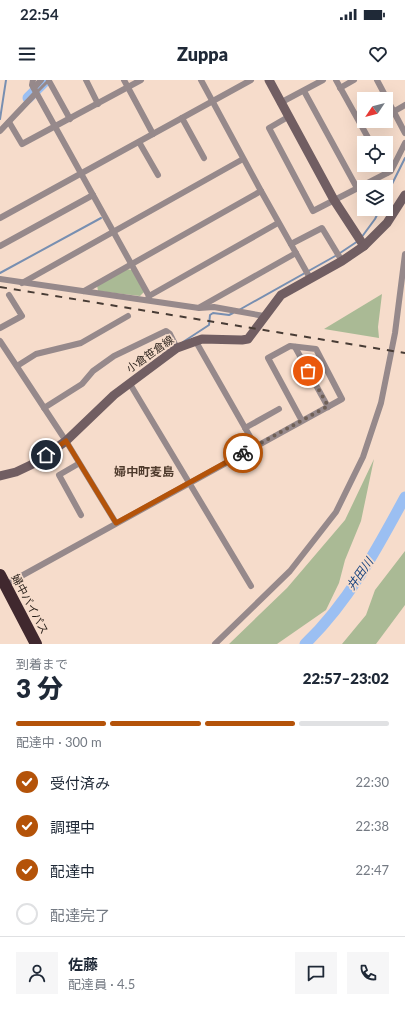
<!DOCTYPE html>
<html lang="ja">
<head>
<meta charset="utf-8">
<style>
  :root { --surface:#fff; --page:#f6f6f7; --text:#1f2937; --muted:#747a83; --line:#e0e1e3; --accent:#b45309 }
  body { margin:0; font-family:Lato,"Noto Sans JP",sans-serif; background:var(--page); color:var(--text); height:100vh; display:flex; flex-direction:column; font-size:15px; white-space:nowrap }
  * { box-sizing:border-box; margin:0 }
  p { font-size:13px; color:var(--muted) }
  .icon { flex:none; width:22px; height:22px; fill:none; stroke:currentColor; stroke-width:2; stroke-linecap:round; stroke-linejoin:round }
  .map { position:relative; height:564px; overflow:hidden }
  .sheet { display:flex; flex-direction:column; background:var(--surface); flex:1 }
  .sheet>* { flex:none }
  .needle { width:26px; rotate:235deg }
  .buttons { position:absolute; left:357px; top:12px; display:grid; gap:8px }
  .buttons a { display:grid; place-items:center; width:36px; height:36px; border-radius:0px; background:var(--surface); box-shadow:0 4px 16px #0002; font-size:20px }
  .pin { position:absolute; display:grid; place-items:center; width:34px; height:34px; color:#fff; margin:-17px; border:2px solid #fff; border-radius:50%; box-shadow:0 1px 4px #0007 }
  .courier { position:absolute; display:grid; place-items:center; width:40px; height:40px; margin:-20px; border:3px solid #b45309; border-radius:50%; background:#fff; color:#222; box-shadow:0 1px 5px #0007 }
  .headline em { font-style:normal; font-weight:800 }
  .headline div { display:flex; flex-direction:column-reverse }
  .headline { display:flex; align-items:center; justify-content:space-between; height:68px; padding:0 16px }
  h1 { font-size:26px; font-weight:800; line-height:30px }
  .bar { display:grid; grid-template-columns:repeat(4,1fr); gap:6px 4px; align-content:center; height:48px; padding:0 16px }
  .bar i { height:5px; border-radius:3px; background:var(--line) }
  .bar .current { background:var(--accent) }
  .bar p { grid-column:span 4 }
  .line { display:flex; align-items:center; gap:10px; padding:0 16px; border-top:1px solid var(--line) }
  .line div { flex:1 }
  .round { display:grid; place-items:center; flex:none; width:42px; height:42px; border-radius:0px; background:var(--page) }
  ol { padding:0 16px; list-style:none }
  li { display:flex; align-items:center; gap:12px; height:44px }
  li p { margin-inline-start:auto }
  li .icon { padding:4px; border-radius:50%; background:var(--accent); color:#fff; stroke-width:4 }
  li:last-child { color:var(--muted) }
  li i { width:22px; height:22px; border:2px solid var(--line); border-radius:50% }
  .status { display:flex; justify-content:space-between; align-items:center; height:28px; padding:0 20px; background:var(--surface); direction:ltr }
  .status svg { height:11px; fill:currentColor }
  header { display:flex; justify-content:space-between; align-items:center; height:52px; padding:0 16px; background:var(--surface); font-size:18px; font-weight:800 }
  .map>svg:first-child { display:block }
  .green { fill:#aaba95 }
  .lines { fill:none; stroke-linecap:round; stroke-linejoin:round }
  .stream { stroke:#788fb1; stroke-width:2 }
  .river { stroke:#9bbff2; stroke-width:11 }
  .lane { stroke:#96898b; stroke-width:3 }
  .street { stroke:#96898b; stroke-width:6 }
  .secondary { stroke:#715e62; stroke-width:9 }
  .highway { stroke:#40282e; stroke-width:12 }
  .rail { stroke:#483c35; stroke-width:2; stroke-dasharray:7 7; stroke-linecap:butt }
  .done { stroke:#6f6057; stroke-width:4; stroke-dasharray:0 7.2 }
  .route { stroke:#b45309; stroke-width:5 }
  .labels { text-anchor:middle; stroke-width:3.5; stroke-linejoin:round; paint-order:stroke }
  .street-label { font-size:11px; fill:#271e18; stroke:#f6dccb }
  .neighbourhood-label { font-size:12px; font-weight:bold; fill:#4e3a2c; stroke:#f6dccb }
  .water-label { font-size:12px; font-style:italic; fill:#184480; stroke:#f6dccb }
</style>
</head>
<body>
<div class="status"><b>22:54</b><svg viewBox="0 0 49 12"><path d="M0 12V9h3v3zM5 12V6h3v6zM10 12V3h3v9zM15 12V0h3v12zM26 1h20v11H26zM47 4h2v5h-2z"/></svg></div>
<header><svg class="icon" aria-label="menu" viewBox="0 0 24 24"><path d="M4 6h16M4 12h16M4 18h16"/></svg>Zuppa<svg class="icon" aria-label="heart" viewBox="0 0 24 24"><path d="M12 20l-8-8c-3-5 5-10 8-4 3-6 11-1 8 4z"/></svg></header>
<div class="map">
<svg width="405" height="564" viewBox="0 0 405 564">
  <rect width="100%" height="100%" fill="#f6dccb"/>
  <g class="green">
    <path d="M126 189 132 190 144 212 140 216 98 211 97 205Z"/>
    <path d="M382 214 378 247 379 258 324 249Z"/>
    <path d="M374 379 361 441 345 480 339 503 326 530 277 564H229L287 508 345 440Z"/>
    <path d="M405 471V525L376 564H342L366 535 375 510Z"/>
  </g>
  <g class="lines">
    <g class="stream">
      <path d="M0 39 6 0"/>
      <path d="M386 116 405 78"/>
      <path d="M361 158 375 139 380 129"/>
      <path d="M0 193 101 138"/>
      <path d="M239 230 337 175 358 161"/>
      <path d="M183 262 209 245 210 235 213 233 229 235 233 233"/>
    </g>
    <g class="river">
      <path d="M28 18 46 0"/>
      <path d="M305 564C348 523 377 469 405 417"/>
    </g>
    <path class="lane" d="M36 13 49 0"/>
    <g class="street">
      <path d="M33 0 32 5 149 216"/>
      <path d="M86 0 98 24"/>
      <path d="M124 0 153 54"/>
      <path d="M201 0 261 111 310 198"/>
      <path d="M336 0 371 63"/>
      <path d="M377 0 405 53"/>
      <path d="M49 1 70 39"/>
      <path d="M34 8 41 0"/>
      <path d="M340 8 354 0"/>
      <path d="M304 11 357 108"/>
      <path d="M280 23 323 0"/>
      <path d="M393 32 405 25"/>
      <path d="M288 37 269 48 313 131 391 91 405 63"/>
      <path d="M182 38 204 78"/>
      <path d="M9 42 22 64 141 0"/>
      <path d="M0 51 36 13"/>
      <path d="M139 62 158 95"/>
      <path d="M383 85 387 93"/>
      <path d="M0 138 251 0"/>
      <path d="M291 164 322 148 342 181"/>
      <path d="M0 166 93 115"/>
      <path d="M0 199 199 228 214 227 264 236"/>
      <path d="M22 203 243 79"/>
      <path d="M84 211 261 111"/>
      <path d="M148 219 149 216 278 143"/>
      <path d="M200 227 296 173"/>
      <path d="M0 248 22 236 9 215"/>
      <path d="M195 260 256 367"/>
      <path d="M0 261 66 361 116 443"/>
      <path d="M295 267 328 327"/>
      <path d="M17 286 36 274 81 263 128 236"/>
      <path d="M130 304 251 506"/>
      <path d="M44 328 82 304 93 291 114 276 166 251 170 254 177 268"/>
      <path d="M245 348 279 329"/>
      <path d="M78 384 59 395 81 435"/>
      <path d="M5 505 342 319 316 269 290 266 268 278 302 341"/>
      <path d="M215 564 290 491 336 432 363 377 381 323 395 253 405 174"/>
    </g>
    <g class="secondary">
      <path d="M269 0 334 120 364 166"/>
      <path d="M0 396 16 392 35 383 66 361 114 315 177 268 202 259 242 260 248 259 281 215 342 181 364 166 387 143 405 115"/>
    </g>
    <path class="highway" d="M0 495 36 564"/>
    <path class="rail" d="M0 207 405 273"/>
  </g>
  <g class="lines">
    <path class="done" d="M243 373 328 326 308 291"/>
    <path class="route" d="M46 375 66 361 116 443 243 373"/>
  </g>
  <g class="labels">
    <g class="street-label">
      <text transform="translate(150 274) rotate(-35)" y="4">小倉笹倉線</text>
      <text transform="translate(30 524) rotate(62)" y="4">婦中バイパス</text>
    </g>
    <g class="neighbourhood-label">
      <text x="144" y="396">婦中町麦島</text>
    </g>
    <g class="water-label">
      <text transform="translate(360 494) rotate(-55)" y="4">井田川</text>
    </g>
  </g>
</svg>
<div class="buttons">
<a><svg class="needle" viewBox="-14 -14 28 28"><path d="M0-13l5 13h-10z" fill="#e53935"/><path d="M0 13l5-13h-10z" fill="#747a83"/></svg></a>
<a><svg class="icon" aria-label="locate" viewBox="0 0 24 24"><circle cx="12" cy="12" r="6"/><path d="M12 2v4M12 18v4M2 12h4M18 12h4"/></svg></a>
<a><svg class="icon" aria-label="layers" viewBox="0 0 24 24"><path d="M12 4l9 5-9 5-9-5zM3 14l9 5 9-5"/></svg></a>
</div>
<div class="pin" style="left:308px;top:291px;background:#ea580c"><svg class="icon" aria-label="bag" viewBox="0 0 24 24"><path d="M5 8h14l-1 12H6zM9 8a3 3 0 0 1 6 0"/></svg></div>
<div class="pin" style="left:46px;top:375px;background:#1f2937"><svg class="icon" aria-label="home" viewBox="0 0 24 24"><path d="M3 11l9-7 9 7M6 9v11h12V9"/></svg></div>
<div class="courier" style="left:243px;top:373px"><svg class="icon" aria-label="bike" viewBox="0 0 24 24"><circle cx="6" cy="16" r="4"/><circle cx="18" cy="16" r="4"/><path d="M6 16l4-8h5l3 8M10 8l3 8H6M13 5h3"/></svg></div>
</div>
<section class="sheet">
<div class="headline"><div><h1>3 分</h1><p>到着まで</p></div><em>22:57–23:02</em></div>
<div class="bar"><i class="current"></i><i class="current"></i><i class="current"></i><i></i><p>配達中 · 300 m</p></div>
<ol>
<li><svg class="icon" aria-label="check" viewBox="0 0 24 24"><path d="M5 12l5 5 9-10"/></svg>受付済み<p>22:30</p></li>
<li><svg class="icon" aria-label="check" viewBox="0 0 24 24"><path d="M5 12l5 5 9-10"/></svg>調理中<p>22:38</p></li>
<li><svg class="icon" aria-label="check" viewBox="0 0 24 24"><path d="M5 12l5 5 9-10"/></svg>配達中<p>22:47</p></li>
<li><i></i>配達完了</li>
</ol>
<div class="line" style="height:72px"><a class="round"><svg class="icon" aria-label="person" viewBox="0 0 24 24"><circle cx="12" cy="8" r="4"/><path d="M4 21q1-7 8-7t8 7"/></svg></a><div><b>佐藤</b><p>配達員 · 4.5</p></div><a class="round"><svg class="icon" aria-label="chat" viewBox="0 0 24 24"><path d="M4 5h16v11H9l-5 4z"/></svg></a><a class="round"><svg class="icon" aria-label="phone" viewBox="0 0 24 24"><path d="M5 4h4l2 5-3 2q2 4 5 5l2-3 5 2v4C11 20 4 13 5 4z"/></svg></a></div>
</section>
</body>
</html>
